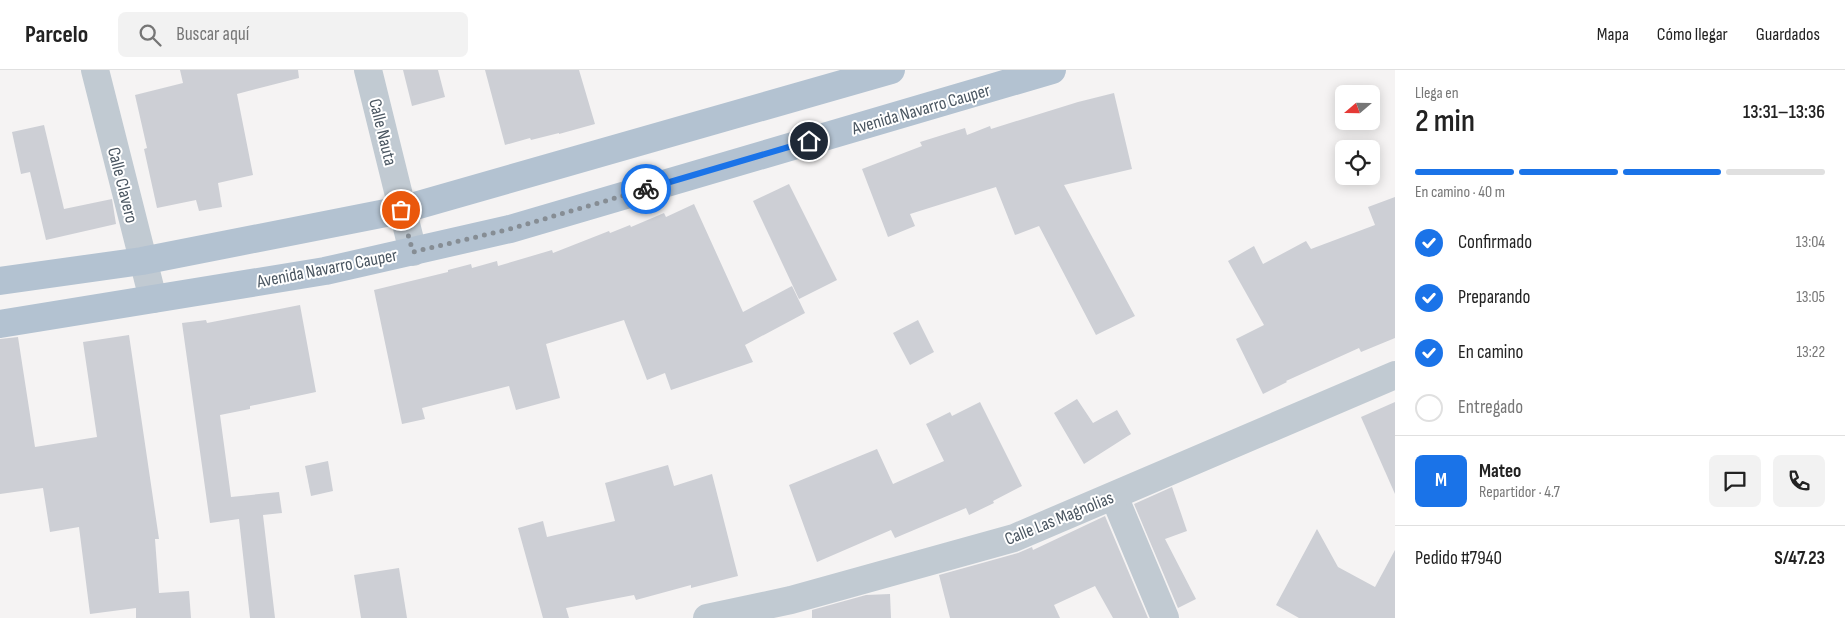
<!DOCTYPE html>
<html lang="es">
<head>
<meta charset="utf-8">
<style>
  :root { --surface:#fff; --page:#f2f2f2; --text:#222; --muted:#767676; --line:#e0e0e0; --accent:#1a73e8 }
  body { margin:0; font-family:"Sofia Sans Condensed",sans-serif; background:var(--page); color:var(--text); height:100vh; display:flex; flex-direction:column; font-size:19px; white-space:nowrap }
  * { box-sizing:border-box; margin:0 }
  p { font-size:16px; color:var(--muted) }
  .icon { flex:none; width:28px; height:28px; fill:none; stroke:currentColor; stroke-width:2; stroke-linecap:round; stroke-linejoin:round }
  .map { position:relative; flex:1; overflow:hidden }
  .details { display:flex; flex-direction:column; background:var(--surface); width:450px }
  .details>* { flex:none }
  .needle { width:32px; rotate:250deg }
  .fabs { position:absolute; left:1335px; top:15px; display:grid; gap:10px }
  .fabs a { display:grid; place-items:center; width:45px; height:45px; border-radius:8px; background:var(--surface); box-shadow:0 2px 12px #0003; font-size:25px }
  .pin { position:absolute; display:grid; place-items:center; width:42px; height:42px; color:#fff; margin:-21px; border:2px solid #fff; border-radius:50%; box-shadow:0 1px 5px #0007 }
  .courier { position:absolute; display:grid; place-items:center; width:50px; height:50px; margin:-25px; border:4px solid #1a73e8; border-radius:50%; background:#fff; color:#222; box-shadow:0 1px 6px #0007 }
  .summary em { font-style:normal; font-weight:600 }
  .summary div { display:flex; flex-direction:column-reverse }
  .summary { display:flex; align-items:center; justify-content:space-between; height:85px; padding:0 20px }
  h1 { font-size:32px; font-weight:600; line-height:38px }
  .bar { display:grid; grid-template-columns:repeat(4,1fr); gap:8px 5px; align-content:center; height:60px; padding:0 20px }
  .bar i { height:6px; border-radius:4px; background:var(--line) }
  .bar .selected { background:var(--accent) }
  .bar p { grid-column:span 4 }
  .line { display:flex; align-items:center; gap:12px; padding:0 20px; border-top:1px solid var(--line) }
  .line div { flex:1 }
  .round { display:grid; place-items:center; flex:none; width:52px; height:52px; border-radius:8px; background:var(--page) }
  ol { padding:0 20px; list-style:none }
  li { display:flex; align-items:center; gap:15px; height:55px }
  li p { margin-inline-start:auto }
  li .icon { padding:5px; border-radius:50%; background:var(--accent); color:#fff; stroke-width:4 }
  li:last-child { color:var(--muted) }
  li i { width:28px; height:28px; border:2px solid var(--line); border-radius:50% }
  header { display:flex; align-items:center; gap:30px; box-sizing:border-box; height:70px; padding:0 25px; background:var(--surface); border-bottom:1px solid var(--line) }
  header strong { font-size:24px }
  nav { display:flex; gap:28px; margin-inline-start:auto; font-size:18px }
  .search { width:350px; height:45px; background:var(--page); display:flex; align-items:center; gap:12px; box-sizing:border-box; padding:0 18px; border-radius:8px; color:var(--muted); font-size:19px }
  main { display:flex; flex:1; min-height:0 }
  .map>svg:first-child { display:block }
  .building { fill:#cdcfd5 }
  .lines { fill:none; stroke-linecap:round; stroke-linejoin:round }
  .minor { stroke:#c1cad2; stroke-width:28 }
  .major { stroke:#b3c2d1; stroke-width:28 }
  .done { stroke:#868d94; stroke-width:5; stroke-dasharray:0 9 }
  .route { stroke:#1a73e8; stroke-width:6 }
  .labels { text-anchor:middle; stroke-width:4; stroke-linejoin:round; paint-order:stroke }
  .street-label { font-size:18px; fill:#4a5661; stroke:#fff }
</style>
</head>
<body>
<header>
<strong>Parcelo</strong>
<div class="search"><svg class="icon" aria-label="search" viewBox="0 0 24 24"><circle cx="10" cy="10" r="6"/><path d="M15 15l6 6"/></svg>Buscar aquí</div>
<nav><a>Mapa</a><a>Cómo llegar</a><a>Guardados</a></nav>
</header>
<main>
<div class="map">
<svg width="1395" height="548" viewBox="0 0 1395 548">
  <rect width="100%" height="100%" fill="#f5f3f3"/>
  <g class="building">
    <path d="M180 0H298L299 8 237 24 253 105 218 113 222 137 199 141 196 130 157 138 144 79 147 78 135 25 183 13Z"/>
    <path d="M403 0H438L445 27 412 36Z"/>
    <path d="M485 0H579L595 54 559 64V63L531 70 530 68 505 75Z"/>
    <path d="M1114 23 1132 99 1064 115 1135 246 1096 265 1039 156 1015 165 996 117 910 144 915 156 888 167 862 99 922 76 920 72 965 58 967 65 990 56 991 59 1078 32Z"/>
    <path d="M44 55 64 139 112 129 116 154 46 170 30 102 21 104 12 62Z"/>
    <path d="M789 114 837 210 799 229 753 131Z"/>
    <path d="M1395 127V268L1361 282 1359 278 1286 311 1287 312 1263 324 1236 269 1264 255 1228 191 1254 176 1263 194 1306 171 1311 179 1375 155 1368 137Z"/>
    <path d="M694 134 743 242 792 216 805 243 745 275 753 292 671 320 665 303 647 310 624 250 546 274 560 328 516 340 509 316 422 338 425 349 402 354 374 220 448 202V200L471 194 472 198 497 191 498 196 552 180 553 183 609 161 610 163 630 155 631 157 664 143 666 147Z"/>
    <path d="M300 235 316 322 250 336V339L220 345 231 427 279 422 282 443 263 445 275 548H250L239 449 210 453 182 253 206 250 207 253Z"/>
    <path d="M918 250 934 282 910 295 893 263Z"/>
    <path d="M129 265 159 469H155L159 523 189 521 191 548H136V538L90 544 79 457 50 462 43 418 0 424V269L18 267 35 377 97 367 83 272Z"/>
    <path d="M1077 329 1093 353 1117 340 1131 364 1084 394 1054 343Z"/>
    <path d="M980 332 1022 416 993 431 994 433 969 445 966 438 895 468 891 460 817 492 789 415 877 379 893 414 944 391 926 354 950 342 952 346Z"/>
    <path d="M1395 332V424L1361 347Z"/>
    <path d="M328 391 333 421 311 426 305 396Z"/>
    <path d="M668 395 674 416 712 404 738 506 691 518V515L636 530 634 525 566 538 569 548H543L518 458 543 451 547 467 615 451 605 413Z"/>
    <path d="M1172 417 1187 461 1165 469 1196 529 1178 538 1134 434Z"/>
    <path d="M1105 446 1148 548H1113L1095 516 1054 535 1060 548H950L939 505 1018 483 1032 477 1033 480Z"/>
    <path d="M1317 459 1338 497 1375 517 1395 480V548H1299L1276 535Z"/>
    <path d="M399 498 407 548H361L354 505Z"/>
    <path d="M890 524 891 548H812V540L866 525Z"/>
  </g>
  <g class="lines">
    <g class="minor">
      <path d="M95 0 153 229"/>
      <path d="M368 0 413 182"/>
      <path d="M1114 426 1165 548"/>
      <path d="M707 548 791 530 1014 468 1395 305"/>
    </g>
    <g class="major">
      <path d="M0 211 142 191 401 140 891 0"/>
      <path d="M0 254 325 201 510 159 1052 0"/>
    </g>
  </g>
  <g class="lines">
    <path class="done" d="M401 140 413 182 510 159 646 119"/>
    <path class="route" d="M646 119 809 71"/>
  </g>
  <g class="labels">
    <g class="street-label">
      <text transform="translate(921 39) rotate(-16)" y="6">Avenida Navarro Cauper</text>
      <text transform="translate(383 62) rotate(76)" y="6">Calle Nauta</text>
      <text transform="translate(123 115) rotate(76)" y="6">Calle Clavero</text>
      <text transform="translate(327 198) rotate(-11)" y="6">Avenida Navarro Cauper</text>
      <text transform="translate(1059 448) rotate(-22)" y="6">Calle Las Magnolias</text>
    </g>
  </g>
</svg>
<div class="fabs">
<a><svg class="needle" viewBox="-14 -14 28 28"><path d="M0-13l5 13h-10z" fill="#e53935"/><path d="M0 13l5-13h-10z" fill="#767676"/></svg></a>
<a><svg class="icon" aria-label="locate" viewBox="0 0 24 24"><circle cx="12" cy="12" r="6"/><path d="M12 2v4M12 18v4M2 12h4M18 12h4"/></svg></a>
</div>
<div class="pin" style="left:401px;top:140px;background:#ea580c"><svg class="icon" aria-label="bag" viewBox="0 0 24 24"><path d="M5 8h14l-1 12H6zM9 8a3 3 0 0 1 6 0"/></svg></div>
<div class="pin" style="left:809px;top:71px;background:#1f2937"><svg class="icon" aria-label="home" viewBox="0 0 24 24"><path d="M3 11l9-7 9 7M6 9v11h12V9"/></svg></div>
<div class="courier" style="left:646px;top:119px"><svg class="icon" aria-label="bike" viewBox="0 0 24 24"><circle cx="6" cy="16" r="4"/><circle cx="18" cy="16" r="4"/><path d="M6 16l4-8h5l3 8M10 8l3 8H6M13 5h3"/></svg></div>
</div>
<section class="details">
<div class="summary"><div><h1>2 min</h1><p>Llega en</p></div><em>13:31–13:36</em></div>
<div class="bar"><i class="selected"></i><i class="selected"></i><i class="selected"></i><i></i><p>En camino · 40 m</p></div>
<ol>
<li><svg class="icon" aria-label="check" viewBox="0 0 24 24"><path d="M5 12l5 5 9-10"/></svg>Confirmado<p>13:04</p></li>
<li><svg class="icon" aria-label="check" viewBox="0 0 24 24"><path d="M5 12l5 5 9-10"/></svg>Preparando<p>13:05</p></li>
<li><svg class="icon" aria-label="check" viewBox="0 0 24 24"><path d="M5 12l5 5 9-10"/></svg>En camino<p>13:22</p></li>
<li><i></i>Entregado</li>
</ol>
<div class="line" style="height:90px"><b class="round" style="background:var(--accent);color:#fff">M</b><div><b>Mateo</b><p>Repartidor · 4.7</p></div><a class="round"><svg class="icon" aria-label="chat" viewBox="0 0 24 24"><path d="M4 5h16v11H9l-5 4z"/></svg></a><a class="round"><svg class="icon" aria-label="phone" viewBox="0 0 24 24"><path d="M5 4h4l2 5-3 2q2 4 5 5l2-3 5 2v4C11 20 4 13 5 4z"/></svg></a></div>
<div class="line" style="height:65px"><div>Pedido #7940</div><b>S/47.23</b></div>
</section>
</main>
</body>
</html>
